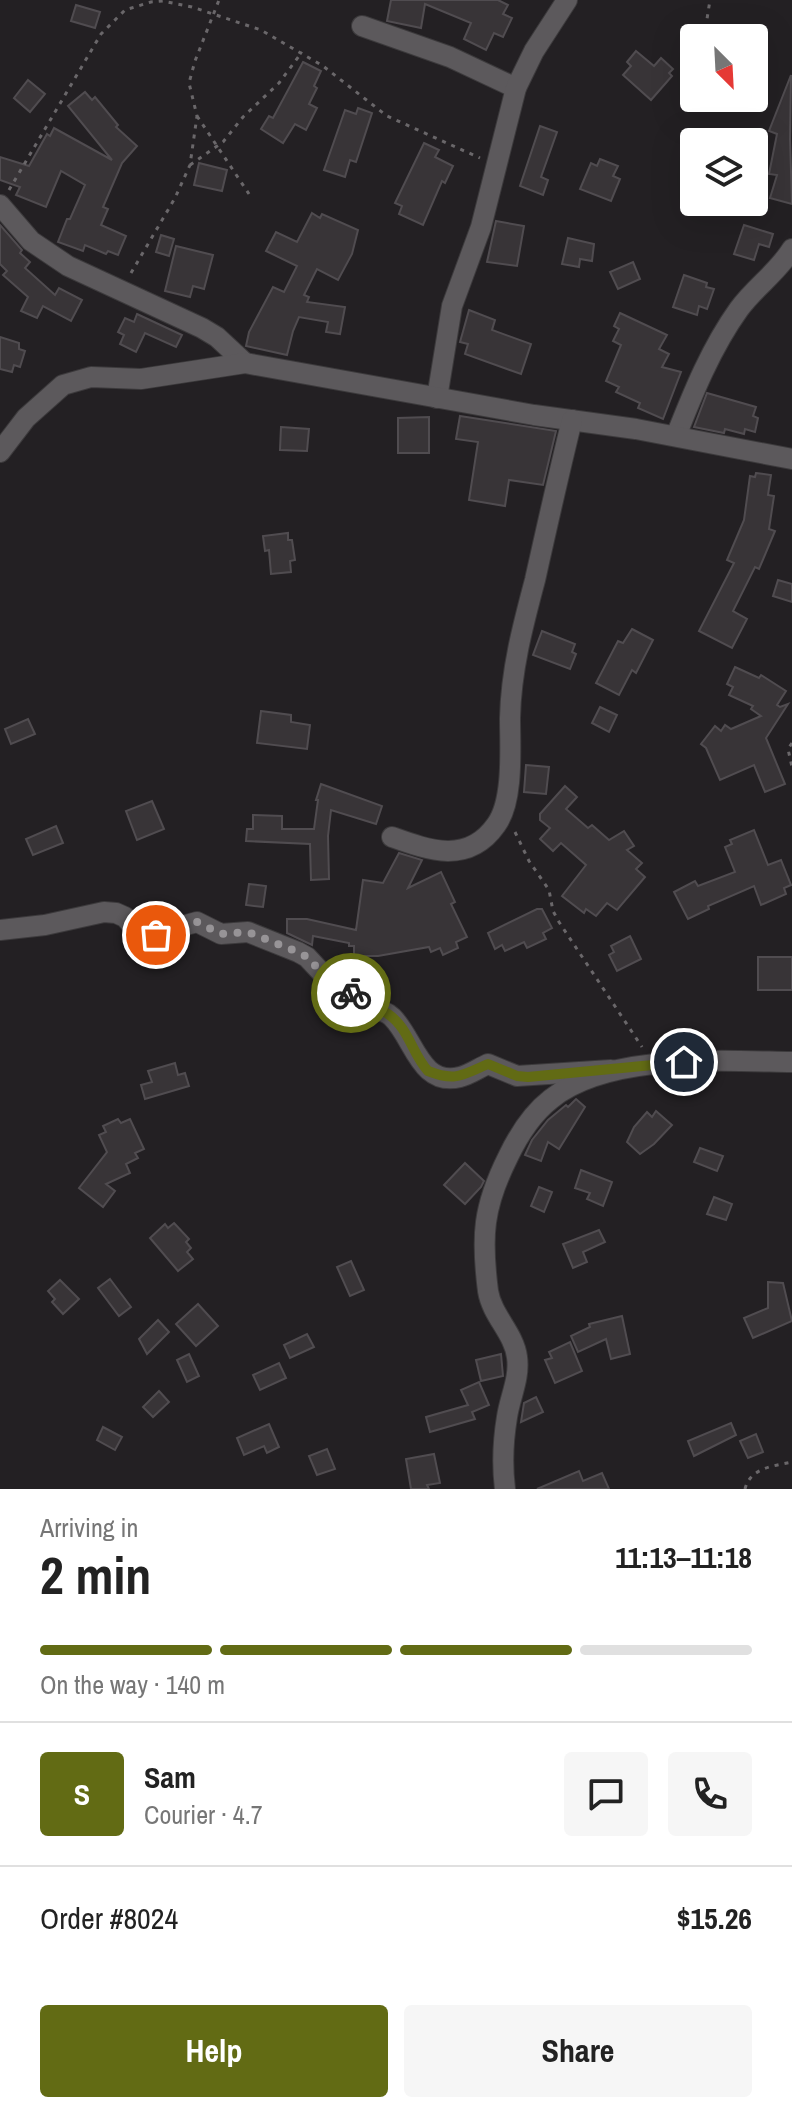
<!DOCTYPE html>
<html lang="en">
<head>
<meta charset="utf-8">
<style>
  :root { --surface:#fff; --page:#f6f6f6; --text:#222; --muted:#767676; --line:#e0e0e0; --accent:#626b14 }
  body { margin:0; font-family:"Archivo Narrow",sans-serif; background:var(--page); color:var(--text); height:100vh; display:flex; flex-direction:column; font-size:30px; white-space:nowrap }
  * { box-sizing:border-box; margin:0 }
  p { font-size:26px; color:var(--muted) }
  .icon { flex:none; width:44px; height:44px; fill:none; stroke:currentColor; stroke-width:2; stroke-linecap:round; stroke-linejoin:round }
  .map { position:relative; height:1489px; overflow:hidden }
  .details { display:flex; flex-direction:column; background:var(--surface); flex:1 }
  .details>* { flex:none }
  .needle { width:52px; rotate:156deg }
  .fabs { position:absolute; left:680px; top:24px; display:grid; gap:16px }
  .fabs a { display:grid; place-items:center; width:88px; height:88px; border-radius:8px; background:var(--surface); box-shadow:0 8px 32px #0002; font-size:40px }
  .pin { position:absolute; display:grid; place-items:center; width:68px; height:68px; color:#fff; margin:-34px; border:4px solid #fff; border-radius:50%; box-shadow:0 2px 8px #0007 }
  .courier { position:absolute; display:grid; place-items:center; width:80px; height:80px; margin:-40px; border:6px solid #626b14; border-radius:50%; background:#fff; color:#222; box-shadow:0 2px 10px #0007 }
  .headline em { font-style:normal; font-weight:700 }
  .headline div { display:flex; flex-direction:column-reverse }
  .headline { display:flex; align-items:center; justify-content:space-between; height:136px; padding:0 40px }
  h1 { font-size:52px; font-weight:700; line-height:60px }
  .bar { display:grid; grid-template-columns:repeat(4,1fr); gap:12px 8px; align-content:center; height:96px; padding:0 40px }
  .bar i { height:10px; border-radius:6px; background:var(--line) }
  .bar .active { background:var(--accent) }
  .bar p { grid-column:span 4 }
  .line { display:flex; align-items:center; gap:20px; padding:0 40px; border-top:2px solid var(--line) }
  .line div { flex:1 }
  .round { display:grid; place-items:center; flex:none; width:84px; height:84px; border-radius:8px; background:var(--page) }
  .action { display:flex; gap:16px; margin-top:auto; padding:16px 40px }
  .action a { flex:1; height:92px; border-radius:8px; background:var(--accent); color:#fff; font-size:32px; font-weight:700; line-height:92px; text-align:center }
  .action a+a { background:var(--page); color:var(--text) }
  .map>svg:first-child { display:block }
  .building { fill:#383437; stroke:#504c50; stroke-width:2 }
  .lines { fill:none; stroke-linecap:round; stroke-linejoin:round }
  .minor-casing { stroke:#3c3a3c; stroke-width:22 }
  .path { stroke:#6a676a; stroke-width:3; stroke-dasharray:4 6; stroke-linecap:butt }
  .minor { stroke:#5c595c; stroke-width:20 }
  .done { stroke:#979497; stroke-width:8; stroke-dasharray:0 14.4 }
  .route { stroke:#626b14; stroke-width:10 }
</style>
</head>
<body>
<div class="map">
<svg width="792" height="1489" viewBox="0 0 792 1489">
  <rect width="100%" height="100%" fill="#232023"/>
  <g class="building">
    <path d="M391 0H498L508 5 503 14 512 18 503 37 494 33 486 50 464 39 471 23 425 4 421 28 387 21Z"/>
    <path d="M76 5 100 12 95 28 71 21Z"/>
    <path d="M636 51 654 66 661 58 673 69 669 73 672 76 651 100 623 75 631 66 627 62Z"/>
    <path d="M303 62 321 71 314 86 317 88 309 104 317 108 306 130 295 124 283 143 261 129 269 116 273 118Z"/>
    <path d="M791 75 790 139 792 204 770 198 777 175 769 174 777 134 769 131Z"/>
    <path d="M28 80 45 94 30 112 14 98Z"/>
    <path d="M85 92 92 100 95 97 118 125 116 127 137 146 122 163 103 207 108 209 101 225 126 236 118 255 108 251 106 254 85 245 83 251 58 242 67 219H70L85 185 61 171 46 207 16 195 20 187 0 180V157L29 166 47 134 50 136 54 128 112 160 68 106Z"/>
    <path d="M358 108 372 113 356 162 350 160 345 177 324 170 345 110 356 114Z"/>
    <path d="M540 126 557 132 541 177 548 180 543 195 520 186Z"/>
    <path d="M424 143 439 150 435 157 453 166 445 183 442 181 423 225 399 214 402 206 395 203Z"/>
    <path d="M600 159 618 166 613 176 620 179 611 201 580 189 591 163 597 166Z"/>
    <path d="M199 163 227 170 222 191 194 185Z"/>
    <path d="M312 213 320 218 322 214 358 230 352 254 338 280 317 269 304 295 309 297 307 302 345 307 340 334 326 332 328 322 299 317 293 331 287 355 246 346 249 332 273 287 284 292 297 266 266 251 276 232 297 242Z"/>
    <path d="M496 221 524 226 517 266 487 262Z"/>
    <path d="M0 225 22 250 20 253 30 262 25 268 55 295 59 288 82 300 71 321 43 306 37 318 21 311 28 297 3 275 7 271 0 264Z"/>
    <path d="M744 225 773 234 769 247 759 244 754 260 734 254Z"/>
    <path d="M161 235 174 239 169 256 156 252Z"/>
    <path d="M568 238 594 244 592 261 580 259 579 267 562 264Z"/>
    <path d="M176 246 213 255 204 289 193 286 190 297 165 291Z"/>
    <path d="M633 262 640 279 618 289 610 272Z"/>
    <path d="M684 275 707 283 706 287 714 289 707 309 699 306 697 315 673 307Z"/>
    <path d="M469 310 495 320 492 330 531 344 521 374 465 354 468 344 460 342Z"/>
    <path d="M620 313 667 335 659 349 669 354 662 367 681 372 663 419 638 408 640 403 616 392 619 387 606 381 621 345 613 341 619 329 614 326Z"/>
    <path d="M137 314 182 335 176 347 145 333 136 352 120 344 124 335 118 332 125 318 134 322Z"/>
    <path d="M0 337 19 343V349L25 351 20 367 14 365 12 372 0 369Z"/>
    <path d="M707 393 756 407 753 416 758 418 755 432 745 429 744 434 725 429 724 433 694 427Z"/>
    <path d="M460 416 556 431 543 485 509 480 505 506 469 500 478 442 456 439Z"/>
    <path d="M429 417V453H398V418Z"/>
    <path d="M281 427 309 429 307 451 280 450Z"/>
    <path d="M756 473 771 475 768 495 774 496 769 529 775 531 759 569 755 567 733 611 747 619 732 648 699 631 734 563 727 560 744 520 750 476 755 477Z"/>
    <path d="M288 533V540H292L295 560 290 561 291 572 271 574 269 550 265 551 263 536Z"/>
    <path d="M778 580 792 584V602L773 596Z"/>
    <path d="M632 629 653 640 636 673 632 670 619 695 596 683 618 641 623 643Z"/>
    <path d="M542 631 575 644 572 652 576 654 570 669 533 655Z"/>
    <path d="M735 667 759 678 761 675 786 691 777 705 780 707 788 704 766 738 785 784 765 792 754 765 720 780 706 748 701 744 715 726 721 731 725 725 731 729 761 716 751 709 753 706 729 695 733 687 727 684Z"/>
    <path d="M600 707 617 715 609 732 592 723Z"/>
    <path d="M261 711 291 715V722L310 725 307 749 257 743Z"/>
    <path d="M28 719 35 734 11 744 5 729Z"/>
    <path d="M526 765 549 767 546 794 524 792Z"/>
    <path d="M321 784 382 806 376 824 331 810 328 836 329 879 311 880 310 844 246 841 247 829H253V815L282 816V829H314L318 800H316Z"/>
    <path d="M565 786 577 797 566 809 588 828 592 825 609 840 624 831 634 846 627 850 642 863 636 869 645 877 617 910 607 903 596 916 586 909 584 913 562 896 586 865 561 843 553 851 540 839 550 828 540 820V814Z"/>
    <path d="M152 801 164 829 137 840 126 811Z"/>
    <path d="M56 826 63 843 33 855 26 839Z"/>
    <path d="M754 830 768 865 781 860 791 885 784 888 786 894 761 905 754 886 708 906 709 909 688 919 674 892 695 881 698 886 735 872 725 847 732 844 730 840Z"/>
    <path d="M399 853 422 860 408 888 441 872 455 902 451 904 467 937 456 942 458 948 443 955 440 948 431 952 429 947 378 956H354V946H349V943L313 936 312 945 287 933V919H307L356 930 363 880 383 883Z"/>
    <path d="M249 884 266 886 263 907 246 905Z"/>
    <path d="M537 909H542L552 928 543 933 546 939 527 948 524 942 505 951 502 945 495 949 488 933Z"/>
    <path d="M630 936 641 959 617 971 609 955 614 952 611 946Z"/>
    <rect x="758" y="957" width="34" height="33"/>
    <path d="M175 1063 178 1075 185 1073 189 1086 145 1099 141 1085 152 1082 148 1071Z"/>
    <path d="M576 1099 585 1107 559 1149 548 1142 541 1161 525 1155 532 1140 548 1120 566 1105 568 1107Z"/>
    <path d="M656 1111 672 1125 654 1144 640 1154 627 1142 634 1127 647 1112 652 1117Z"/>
    <path d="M118 1119 121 1123 130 1119 144 1149 135 1153 138 1158 126 1164 130 1173 106 1184 115 1191 103 1207 79 1188 107 1152 99 1135 106 1132 103 1126Z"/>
    <path d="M700 1148 723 1156 717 1171 694 1162Z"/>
    <path d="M465 1163 484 1181 481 1187 465 1204 444 1185Z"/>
    <path d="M581 1170 612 1182 603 1206 587 1199 590 1193 575 1188Z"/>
    <path d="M539 1187 552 1192 544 1212 531 1206Z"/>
    <path d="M714 1197 732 1204 726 1220 707 1214Z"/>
    <path d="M174 1223 189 1239 186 1242 191 1248 187 1252 193 1259 178 1271 150 1238 165 1224 168 1228Z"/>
    <path d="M599 1230 605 1242 583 1252 587 1262 573 1268 563 1244Z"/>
    <path d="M351 1261 364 1290 350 1296 337 1267Z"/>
    <path d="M110 1279 131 1307 119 1316 98 1288Z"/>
    <path d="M60 1280 79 1299 63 1314 52 1302 55 1299 48 1291Z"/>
    <path d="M768 1282 783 1283 792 1321 753 1338 744 1318 768 1308Z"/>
    <path d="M198 1304 218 1326 196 1346 176 1324Z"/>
    <path d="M622 1316 630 1354 611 1359 606 1339 578 1352 571 1336 590 1327 589 1324Z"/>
    <path d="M158 1320 169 1332 147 1354 139 1339Z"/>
    <path d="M307 1334 314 1347 290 1358 284 1345Z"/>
    <path d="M570 1342 582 1371 555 1383 545 1360 552 1358 549 1352Z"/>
    <path d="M189 1354 199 1376 187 1382 177 1360Z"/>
    <path d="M501 1354 503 1376 481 1381 476 1360Z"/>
    <path d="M279 1363 286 1378 260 1390 253 1375Z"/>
    <path d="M479 1382 489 1405 472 1412 475 1419 430 1432 426 1417 468 1405 461 1390Z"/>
    <path d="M159 1391 169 1402 153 1417 143 1407Z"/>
    <path d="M536 1397 543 1412 521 1422 524 1403Z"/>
    <path d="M731 1423 736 1435 694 1456 688 1441Z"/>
    <path d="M269 1424 279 1447 267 1453 264 1446 244 1455 237 1438Z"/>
    <path d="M103 1427 122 1437 115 1450 97 1440Z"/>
    <path d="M756 1434 763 1452 748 1458 740 1441Z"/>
    <path d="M327 1449 335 1469 317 1475 309 1456Z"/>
    <path d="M434 1454 440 1483 427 1485 429 1489H411L406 1459Z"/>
    <path d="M579 1471 583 1481 602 1473 609 1489H537Z"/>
  </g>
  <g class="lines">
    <defs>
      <g id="minor">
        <path d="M362 26 450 57 516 88"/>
        <path d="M0 205 31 241 68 266 202 328 217 337 245 363"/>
        <path d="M437 398 452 306 481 227 516 88 534 51 567 0"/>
        <path d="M676 436C693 393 711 348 739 309 755 287 778 272 792 249"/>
        <path d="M0 452 26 418 63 385 91 377 141 379 245 363 534 415 636 429 792 459"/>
        <path d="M392 837C428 850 468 865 496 825 514 801 510 747 510 718 511 670 523 625 535 580 547 526 559 473 572 420"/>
        <path d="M0 930 45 925 104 912 116 913 125 917 142 937 197 922 221 934 248 932 298 952 307 957 322 973 340 971C346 981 349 995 358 1003 368 1011 382 1007 392 1017 414 1038 420 1087 460 1077 469 1075 479 1068 488 1064L517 1076 611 1070"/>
        <path d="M505 1489C502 1465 503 1441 507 1417 510 1397 520 1378 517 1357 514 1333 492 1316 488 1291 481 1236 483 1207 508 1157 518 1136 533 1113 551 1099 608 1053 722 1061 792 1062"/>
      </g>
    </defs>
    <use href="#minor" class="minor-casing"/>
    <g class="path">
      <path d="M704 38 710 0"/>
      <path d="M717 98 718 107"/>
      <path d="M197 116 249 194"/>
      <path d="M190 165 223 142 243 117 279 83 302 52"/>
      <path d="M9 190 101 34 125 10 151 2 163 1 192 7 261 30 323 66 387 116 480 158"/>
      <path d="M131 273 175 198 190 165 197 116 189 83 195 61 219 0"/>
      <path d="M792 743 788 749 792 767"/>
      <path d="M515 832 529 861 549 890 553 911 559 922 642 1047"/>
      <path d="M745 1489C750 1468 773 1466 792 1462"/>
    </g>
    <use href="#minor" class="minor"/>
  </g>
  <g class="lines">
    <path class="done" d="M156 935 197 922 221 934 248 932 298 952 307 957 322 973 340 971 351 993"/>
    <path class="route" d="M351 993C363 1012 374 1004 388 1014 409 1028 412 1054 428 1071 456 1082 462 1075 488 1064L517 1076 528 1077 684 1062"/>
  </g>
</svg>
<div class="fabs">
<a><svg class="needle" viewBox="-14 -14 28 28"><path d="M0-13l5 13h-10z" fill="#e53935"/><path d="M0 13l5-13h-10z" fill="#767676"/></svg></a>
<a><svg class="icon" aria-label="layers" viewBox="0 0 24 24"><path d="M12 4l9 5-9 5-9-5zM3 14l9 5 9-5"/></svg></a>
</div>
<div class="pin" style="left:156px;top:935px;background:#ea580c"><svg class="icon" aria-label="bag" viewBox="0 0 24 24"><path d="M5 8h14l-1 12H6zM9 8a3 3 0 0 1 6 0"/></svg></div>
<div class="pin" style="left:684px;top:1062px;background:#1f2937"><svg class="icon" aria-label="home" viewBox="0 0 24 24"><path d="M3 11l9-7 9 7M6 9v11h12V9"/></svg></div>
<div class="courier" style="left:351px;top:993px"><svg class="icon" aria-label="bike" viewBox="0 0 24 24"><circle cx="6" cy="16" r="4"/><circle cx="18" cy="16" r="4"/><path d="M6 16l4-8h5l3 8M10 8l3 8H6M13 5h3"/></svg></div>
</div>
<section class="details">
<div class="headline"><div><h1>2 min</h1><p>Arriving in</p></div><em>11:13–11:18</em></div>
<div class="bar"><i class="active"></i><i class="active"></i><i class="active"></i><i></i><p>On the way · 140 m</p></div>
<div class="line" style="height:144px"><b class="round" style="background:var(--accent);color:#fff">S</b><div><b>Sam</b><p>Courier · 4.7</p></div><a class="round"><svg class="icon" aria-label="chat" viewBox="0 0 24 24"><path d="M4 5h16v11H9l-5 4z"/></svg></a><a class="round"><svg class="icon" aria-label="phone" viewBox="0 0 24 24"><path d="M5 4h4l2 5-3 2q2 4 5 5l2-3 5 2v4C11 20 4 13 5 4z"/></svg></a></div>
<div class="line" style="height:104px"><div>Order #8024</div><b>$15.26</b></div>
<div class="action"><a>Help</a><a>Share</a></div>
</section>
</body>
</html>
